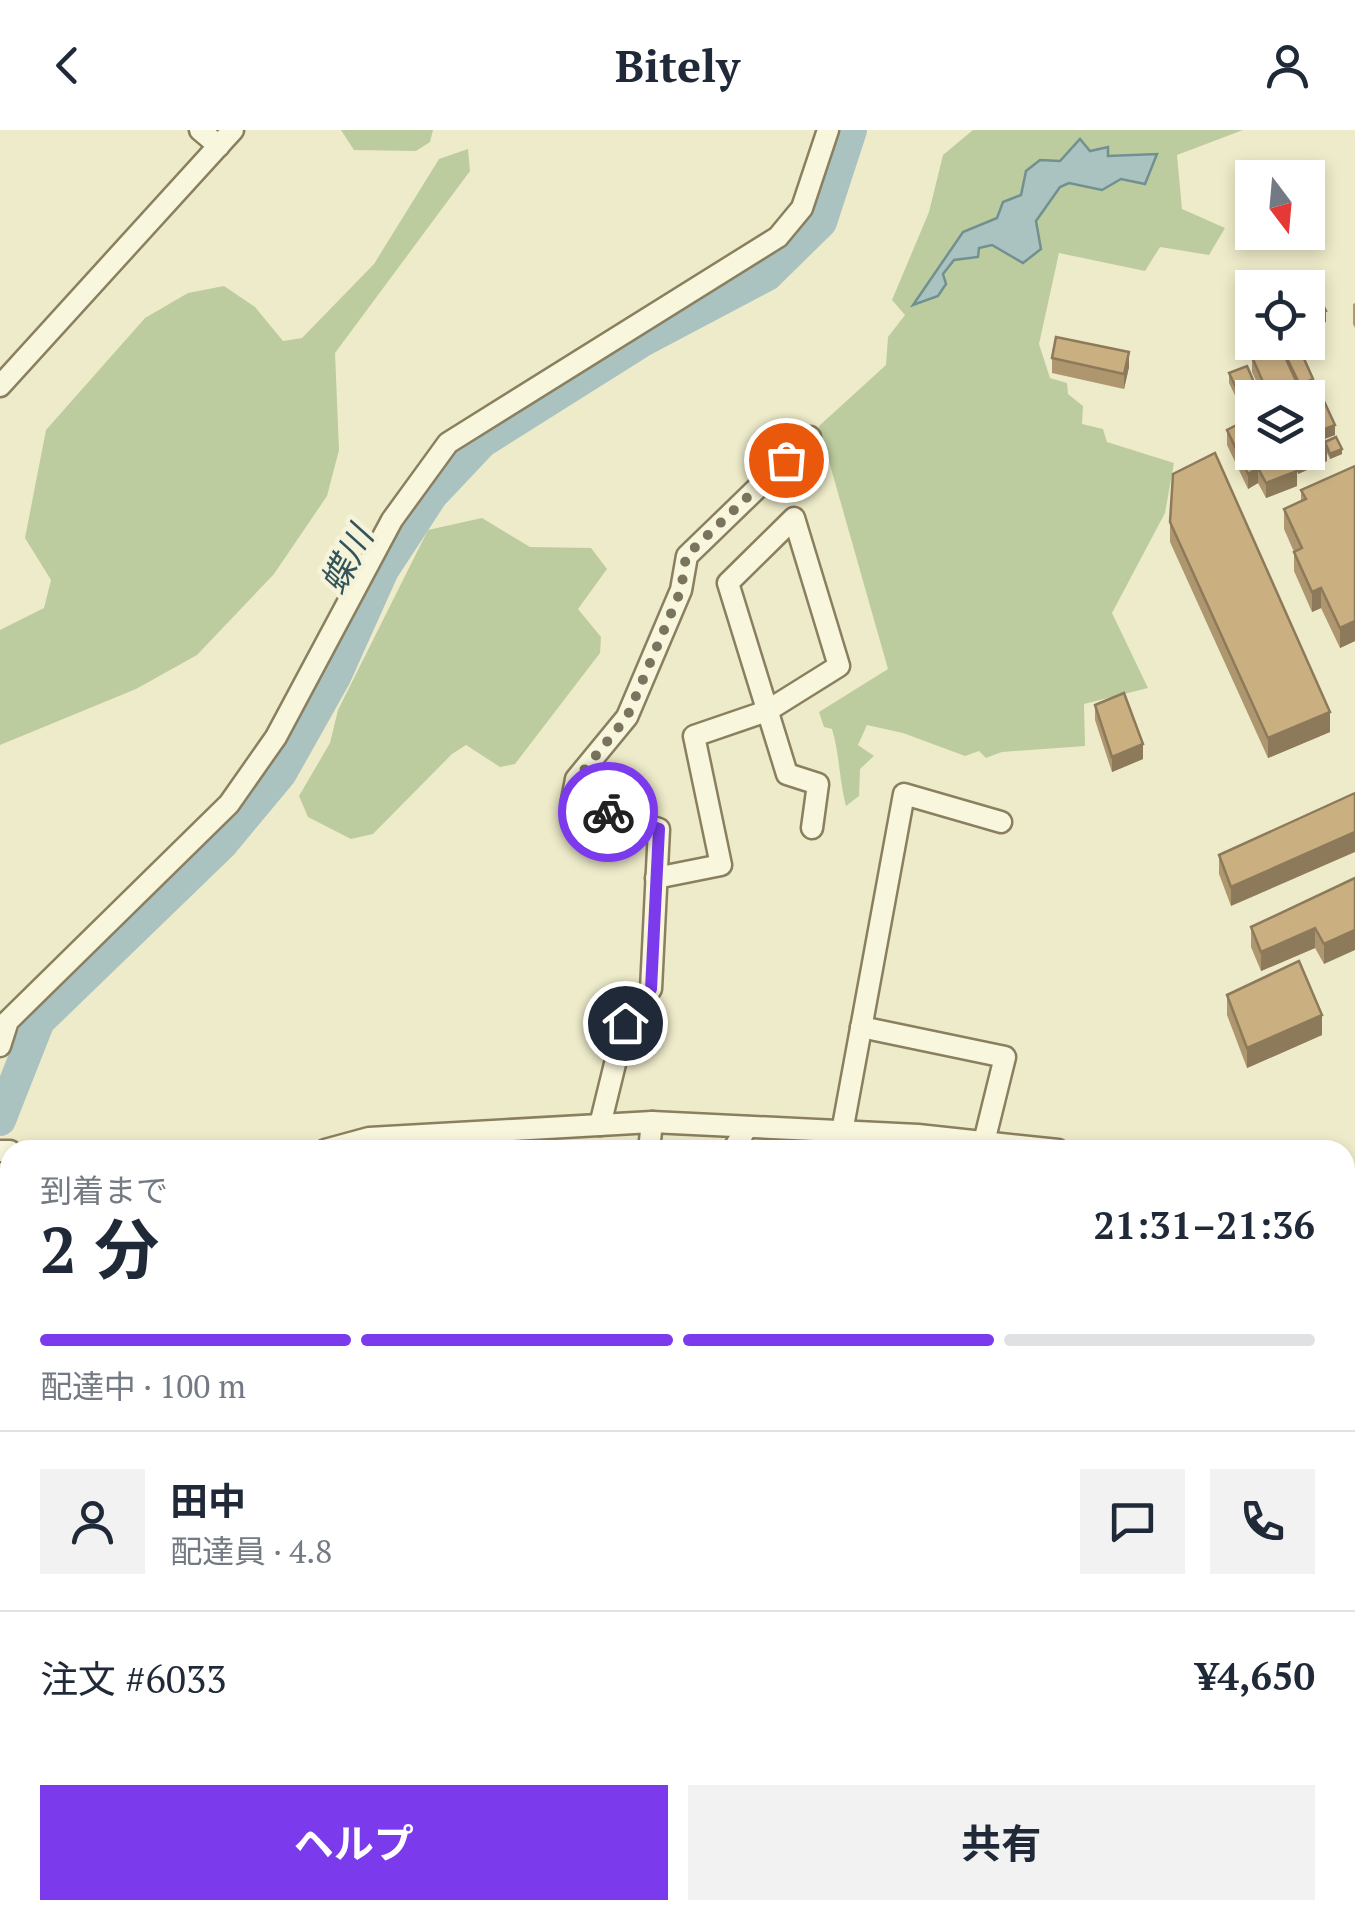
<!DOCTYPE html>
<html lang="ja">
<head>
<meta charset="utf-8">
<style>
  :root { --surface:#fff; --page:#f2f2f3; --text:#1f2937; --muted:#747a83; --line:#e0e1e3; --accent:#7c3aed }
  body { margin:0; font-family:"PT Serif","Noto Sans JP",serif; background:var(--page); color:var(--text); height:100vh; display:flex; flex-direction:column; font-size:38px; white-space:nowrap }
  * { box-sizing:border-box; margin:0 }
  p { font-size:32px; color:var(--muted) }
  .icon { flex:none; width:55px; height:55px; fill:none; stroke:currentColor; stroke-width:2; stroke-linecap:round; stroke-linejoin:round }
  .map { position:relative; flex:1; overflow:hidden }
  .side { position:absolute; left:0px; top:1010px; width:1355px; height:780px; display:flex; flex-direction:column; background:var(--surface); border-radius:30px 30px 0 0; box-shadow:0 5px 15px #0003 }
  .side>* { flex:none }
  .needle { width:65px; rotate:164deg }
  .tools { position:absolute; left:1235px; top:30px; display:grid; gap:20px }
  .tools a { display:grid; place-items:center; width:90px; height:90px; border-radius:0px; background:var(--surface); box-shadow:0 5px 15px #0003; font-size:50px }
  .pin { position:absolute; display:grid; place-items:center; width:85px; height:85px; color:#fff; margin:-42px; border:5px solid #fff; border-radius:50%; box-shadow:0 2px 10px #0007 }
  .courier { position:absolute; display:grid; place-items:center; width:100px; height:100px; margin:-50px; border:8px solid #7c3aed; border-radius:50%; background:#fff; color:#222; box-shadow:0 2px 12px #0007 }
  .headline em { font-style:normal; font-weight:700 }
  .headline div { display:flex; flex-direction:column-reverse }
  .headline { display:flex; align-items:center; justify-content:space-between; height:170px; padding:0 40px }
  h1 { font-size:65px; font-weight:700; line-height:75px }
  .bar { display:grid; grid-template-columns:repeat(4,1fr); gap:15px 10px; align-content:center; height:120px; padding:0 40px }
  .bar i { height:12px; border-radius:8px; background:var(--line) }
  .bar .current { background:var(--accent) }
  .bar p { grid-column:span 4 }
  .line { display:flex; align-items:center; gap:25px; padding:0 40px; border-top:2px solid var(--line) }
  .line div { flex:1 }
  .round { display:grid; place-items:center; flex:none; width:105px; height:105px; border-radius:0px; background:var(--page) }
  .cta { display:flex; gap:20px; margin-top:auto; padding:20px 40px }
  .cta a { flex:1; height:115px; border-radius:0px; background:var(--accent); color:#fff; font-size:40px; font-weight:700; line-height:115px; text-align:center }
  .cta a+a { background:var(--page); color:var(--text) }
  header { display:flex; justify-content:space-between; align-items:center; height:130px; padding:0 40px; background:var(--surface); font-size:45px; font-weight:700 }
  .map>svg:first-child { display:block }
  .green { fill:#bdcc9e }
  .water { fill:#aac2c0; stroke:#719190; stroke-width:2.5 }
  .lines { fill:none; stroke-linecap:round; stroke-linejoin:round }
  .river { stroke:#aac2c0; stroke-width:32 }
  .street-casing { stroke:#8a7f5f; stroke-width:25 }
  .secondary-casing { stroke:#6c6042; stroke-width:35 }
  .street { stroke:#f8f6dd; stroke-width:20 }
  .secondary { stroke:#f8f6dd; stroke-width:30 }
  .wall { fill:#ae966f }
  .shaded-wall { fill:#8d7a5a }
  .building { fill:#caaf81; stroke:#8d7a5a; stroke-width:2.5 }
  .done { stroke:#7a735d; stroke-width:10; stroke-dasharray:0 18 }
  .route { stroke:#7c3aed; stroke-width:12 }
  .labels { text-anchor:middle; stroke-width:9; stroke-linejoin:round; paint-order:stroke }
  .water-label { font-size:35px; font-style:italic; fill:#32545a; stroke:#f5f3d9 }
</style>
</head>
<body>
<header><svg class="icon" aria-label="back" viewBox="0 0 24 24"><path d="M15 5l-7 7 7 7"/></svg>Bitely<svg class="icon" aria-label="person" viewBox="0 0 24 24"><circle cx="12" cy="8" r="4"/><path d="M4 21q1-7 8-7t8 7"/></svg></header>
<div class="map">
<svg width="1355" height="1790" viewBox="0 0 1355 1790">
  <rect width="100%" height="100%" fill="#eeebca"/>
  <g class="green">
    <path d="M341 0H433L430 12 416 21 354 20Z"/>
    <path d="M973 0H1243L1177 25 1182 79 1225 98 1209 125 1160 117 1145 141 1059 123 1039 214 1050 248 1067 253 1068 264 1083 276 1082 294 1103 299 1107 312 1174 333 1165 383 1112 483 1148 558 1084 574 1085 616 1002 622 986 628 979 621 965 626 903 603 867 595 858 615 874 626 860 639 859 666 846 676C839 650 840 626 832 599L824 597 819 582 888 539 819 296 886 235 888 207 905 185 892 170 929 82 943 25Z"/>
    <path d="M468 19 470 41 335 223 339 320 327 366 274 444 197 525 136 559 0 615V500L44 478 51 450 25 408 46 300 145 188 188 163 224 156 255 177 283 211 302 208 374 134 439 29Z"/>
    <path d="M482 388 530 417 591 418 607 439 578 479 601 507 600 523 515 634 500 637 466 615 452 624 373 704 351 709 308 687 299 666 330 613 338 580 428 400Z"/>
  </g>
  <path class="water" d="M1080 9 1090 21 1108 17V26L1157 24 1145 54 1121 49 1102 60 1069 53 1060 57 1036 91 1041 119 1023 133 992 115 979 118 978 127 954 130 943 144 946 154 938 166 913 175 963 102 997 88 1003 72 1021 65 1026 41 1040 30 1060 31Z"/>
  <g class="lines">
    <path class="river" d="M0 990 39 891 222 714 281 643 335 547 383 440 432 365 482 312 644 210 767 145 821 92 851 0"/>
    <defs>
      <g id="street">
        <path d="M200 0 219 16"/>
        <path d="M0 256 233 0"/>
        <path d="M656 748 721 735 694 606 767 581 839 536 794 388 728 453 787 644 818 654 812 698"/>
        <path d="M861 897 1005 927 982 1020"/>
        <path d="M0 916 8 891 229 674 276 607 392 390 448 313 778 107 802 78 828 0"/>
        <path d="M600 995 625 893 651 859 659 699 572 670 576 649 627 587 681 460 687 426 810 307"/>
        <path d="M842 1002 904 664 1001 692"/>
        <path d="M325 1020 369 1008 652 992 918 1005 1058 1020"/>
        <path d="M649 1020 652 992"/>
        <path d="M733 1020 747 997"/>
        <path d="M0 1021H10"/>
        <path d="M1345 1397 1355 1398"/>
        <path d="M1345 1479 1355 1492"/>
        <path d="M1345 1658 1355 1650"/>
        <path d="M1345 1703 1355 1716"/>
        <path d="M848 1780 857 1790"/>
        <path d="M1135 1780 1143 1790"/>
      </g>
      <path id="secondary" d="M1345 1256 1355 1260"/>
    </defs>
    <use href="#street" class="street-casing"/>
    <use href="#secondary" class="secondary-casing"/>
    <use href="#street" class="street"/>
    <use href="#secondary" class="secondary"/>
  </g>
  <g class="wall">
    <path d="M1355 173V198L1353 194V174Z"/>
    <path d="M1283 220 1313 259 1302 264 1304 268H1264L1252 242V227L1283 224Z"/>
    <path d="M1052 228 1129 237 1124 259 1052 243Z"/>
    <path d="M1229 243 1261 268 1252 322H1308V274L1335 305 1324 309 1325 312 1342 324 1330 329 1327 323V331L1298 344 1296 338 1297 356 1266 368 1258 353 1248 359 1227 315V300L1247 290 1229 253Z"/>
    <path d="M1355 336V511L1340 518 1321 478 1312 482 1294 441V422L1284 399V379L1301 372V360Z"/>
    <path d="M1170 392 1330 602 1268 628 1170 412Z"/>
    <path d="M1095 575 1143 629 1112 642 1095 590Z"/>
    <path d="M1355 663 1231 776 1219 744V725Z"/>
    <path d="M1355 748 1324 834 1315 818 1261 841 1251 817V797Z"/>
    <path d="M1227 865 1322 905 1247 938 1227 885Z"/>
    <path d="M591 1780H624L614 1790H602Z"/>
  </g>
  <g class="shaded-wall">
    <path d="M1326 181V192L1308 199V189Z"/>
    <path d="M1261 212H1278L1261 220Z"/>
    <path d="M1129 222V237L1124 259V244Z"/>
    <path d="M1313 249V259L1300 265V255Z"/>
    <path d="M1335 295V305L1319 311V301Z"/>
    <path d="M1327 316V331L1298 344V329Z"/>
    <path d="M1342 319V324L1330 329V324Z"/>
    <path d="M1258 338V353L1248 359V344Z"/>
    <path d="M1297 341V356L1266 368V353Z"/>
    <path d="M1321 458V478L1312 482V462Z"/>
    <path d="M1355 491V511L1340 518V498Z"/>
    <path d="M1330 582V602L1268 628V608Z"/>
    <path d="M1143 614V629L1112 642V627Z"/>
    <path d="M1355 702V722L1231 776V757Z"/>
    <path d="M1315 798V818L1261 841V822Z"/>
    <path d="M1355 800V820L1324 834V814Z"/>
    <path d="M1322 885V905L1247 938V918Z"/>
    <path d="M609 1780H624L614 1790H608Z"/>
    <path d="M795 1780H803V1790H785Z"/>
  </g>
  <g class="building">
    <path d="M1318 165 1326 181 1308 189V170Z"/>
    <path d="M1056 207 1129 222 1124 244 1052 228Z"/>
    <path d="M1297 213 1313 249 1300 255 1283 220Z"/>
    <path d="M1280 216 1304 268H1270L1252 227Z"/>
    <path d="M1247 236 1261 268H1252V287L1251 288 1229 243Z"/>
    <path d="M1323 269 1335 295 1320 301 1309 276Z"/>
    <path d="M1308 274 1327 316 1298 329 1296 322H1308Z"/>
    <path d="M1252 287V322H1289L1297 341 1266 353 1258 338 1248 344 1227 300Z"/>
    <path d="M1336 307 1342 319 1330 324 1325 312Z"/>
    <path d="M1215 323 1330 582 1268 608 1170 392 1173 344Z"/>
    <path d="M1355 336V491L1340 498 1321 458 1312 462 1294 422 1302 418 1284 379 1306 369 1301 360Z"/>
    <path d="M1124 563 1143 614 1112 627 1095 575Z"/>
    <path d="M1355 663V702L1231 757 1219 725Z"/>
    <path d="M1355 748V800L1324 814 1315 798 1261 822 1251 797Z"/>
    <path d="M1299 831 1322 885 1247 918 1227 865Z"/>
    <path d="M697 1780H795L785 1790H687Z"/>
  </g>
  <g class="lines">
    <path class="done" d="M608 682 572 670 576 650 627 587 681 460 686 426 786 330"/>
    <path class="route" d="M608 682 659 699 651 859 625 893"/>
  </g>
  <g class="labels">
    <g class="water-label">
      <text transform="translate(347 430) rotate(-62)" y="12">蝶川</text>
    </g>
  </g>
</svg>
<div class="tools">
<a><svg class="needle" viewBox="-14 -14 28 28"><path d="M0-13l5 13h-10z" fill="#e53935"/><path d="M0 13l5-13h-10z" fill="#747a83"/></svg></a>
<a><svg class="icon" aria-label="locate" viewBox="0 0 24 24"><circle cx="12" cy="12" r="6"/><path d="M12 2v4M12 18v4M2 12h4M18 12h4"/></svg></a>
<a><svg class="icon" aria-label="layers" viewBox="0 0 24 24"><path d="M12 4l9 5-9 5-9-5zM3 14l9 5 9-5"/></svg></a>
</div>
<div class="pin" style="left:786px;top:330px;background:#ea580c"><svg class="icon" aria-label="bag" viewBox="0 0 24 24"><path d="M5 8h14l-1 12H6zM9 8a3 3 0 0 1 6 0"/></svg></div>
<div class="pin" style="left:625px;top:893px;background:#1f2937"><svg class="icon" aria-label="home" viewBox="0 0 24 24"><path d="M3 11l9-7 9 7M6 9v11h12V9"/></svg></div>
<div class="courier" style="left:608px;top:682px"><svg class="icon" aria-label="bike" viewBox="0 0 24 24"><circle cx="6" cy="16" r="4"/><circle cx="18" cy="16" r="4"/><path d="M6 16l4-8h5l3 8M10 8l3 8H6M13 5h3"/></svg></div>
<section class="side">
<div class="headline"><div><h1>2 分</h1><p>到着まで</p></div><em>21:31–21:36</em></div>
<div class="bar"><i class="current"></i><i class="current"></i><i class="current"></i><i></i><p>配達中 · 100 m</p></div>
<div class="line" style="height:180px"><a class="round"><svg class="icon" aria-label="person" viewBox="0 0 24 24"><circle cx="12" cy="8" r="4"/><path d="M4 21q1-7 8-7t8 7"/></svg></a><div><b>田中</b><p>配達員 · 4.8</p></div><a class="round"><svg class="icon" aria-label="chat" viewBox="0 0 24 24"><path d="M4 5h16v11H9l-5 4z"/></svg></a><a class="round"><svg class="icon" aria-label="phone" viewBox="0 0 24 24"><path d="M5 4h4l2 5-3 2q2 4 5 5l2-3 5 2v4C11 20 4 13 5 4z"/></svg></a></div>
<div class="line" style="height:130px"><div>注文 #6033</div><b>¥4,650</b></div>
<div class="cta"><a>ヘルプ</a><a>共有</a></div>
</section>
</div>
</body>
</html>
